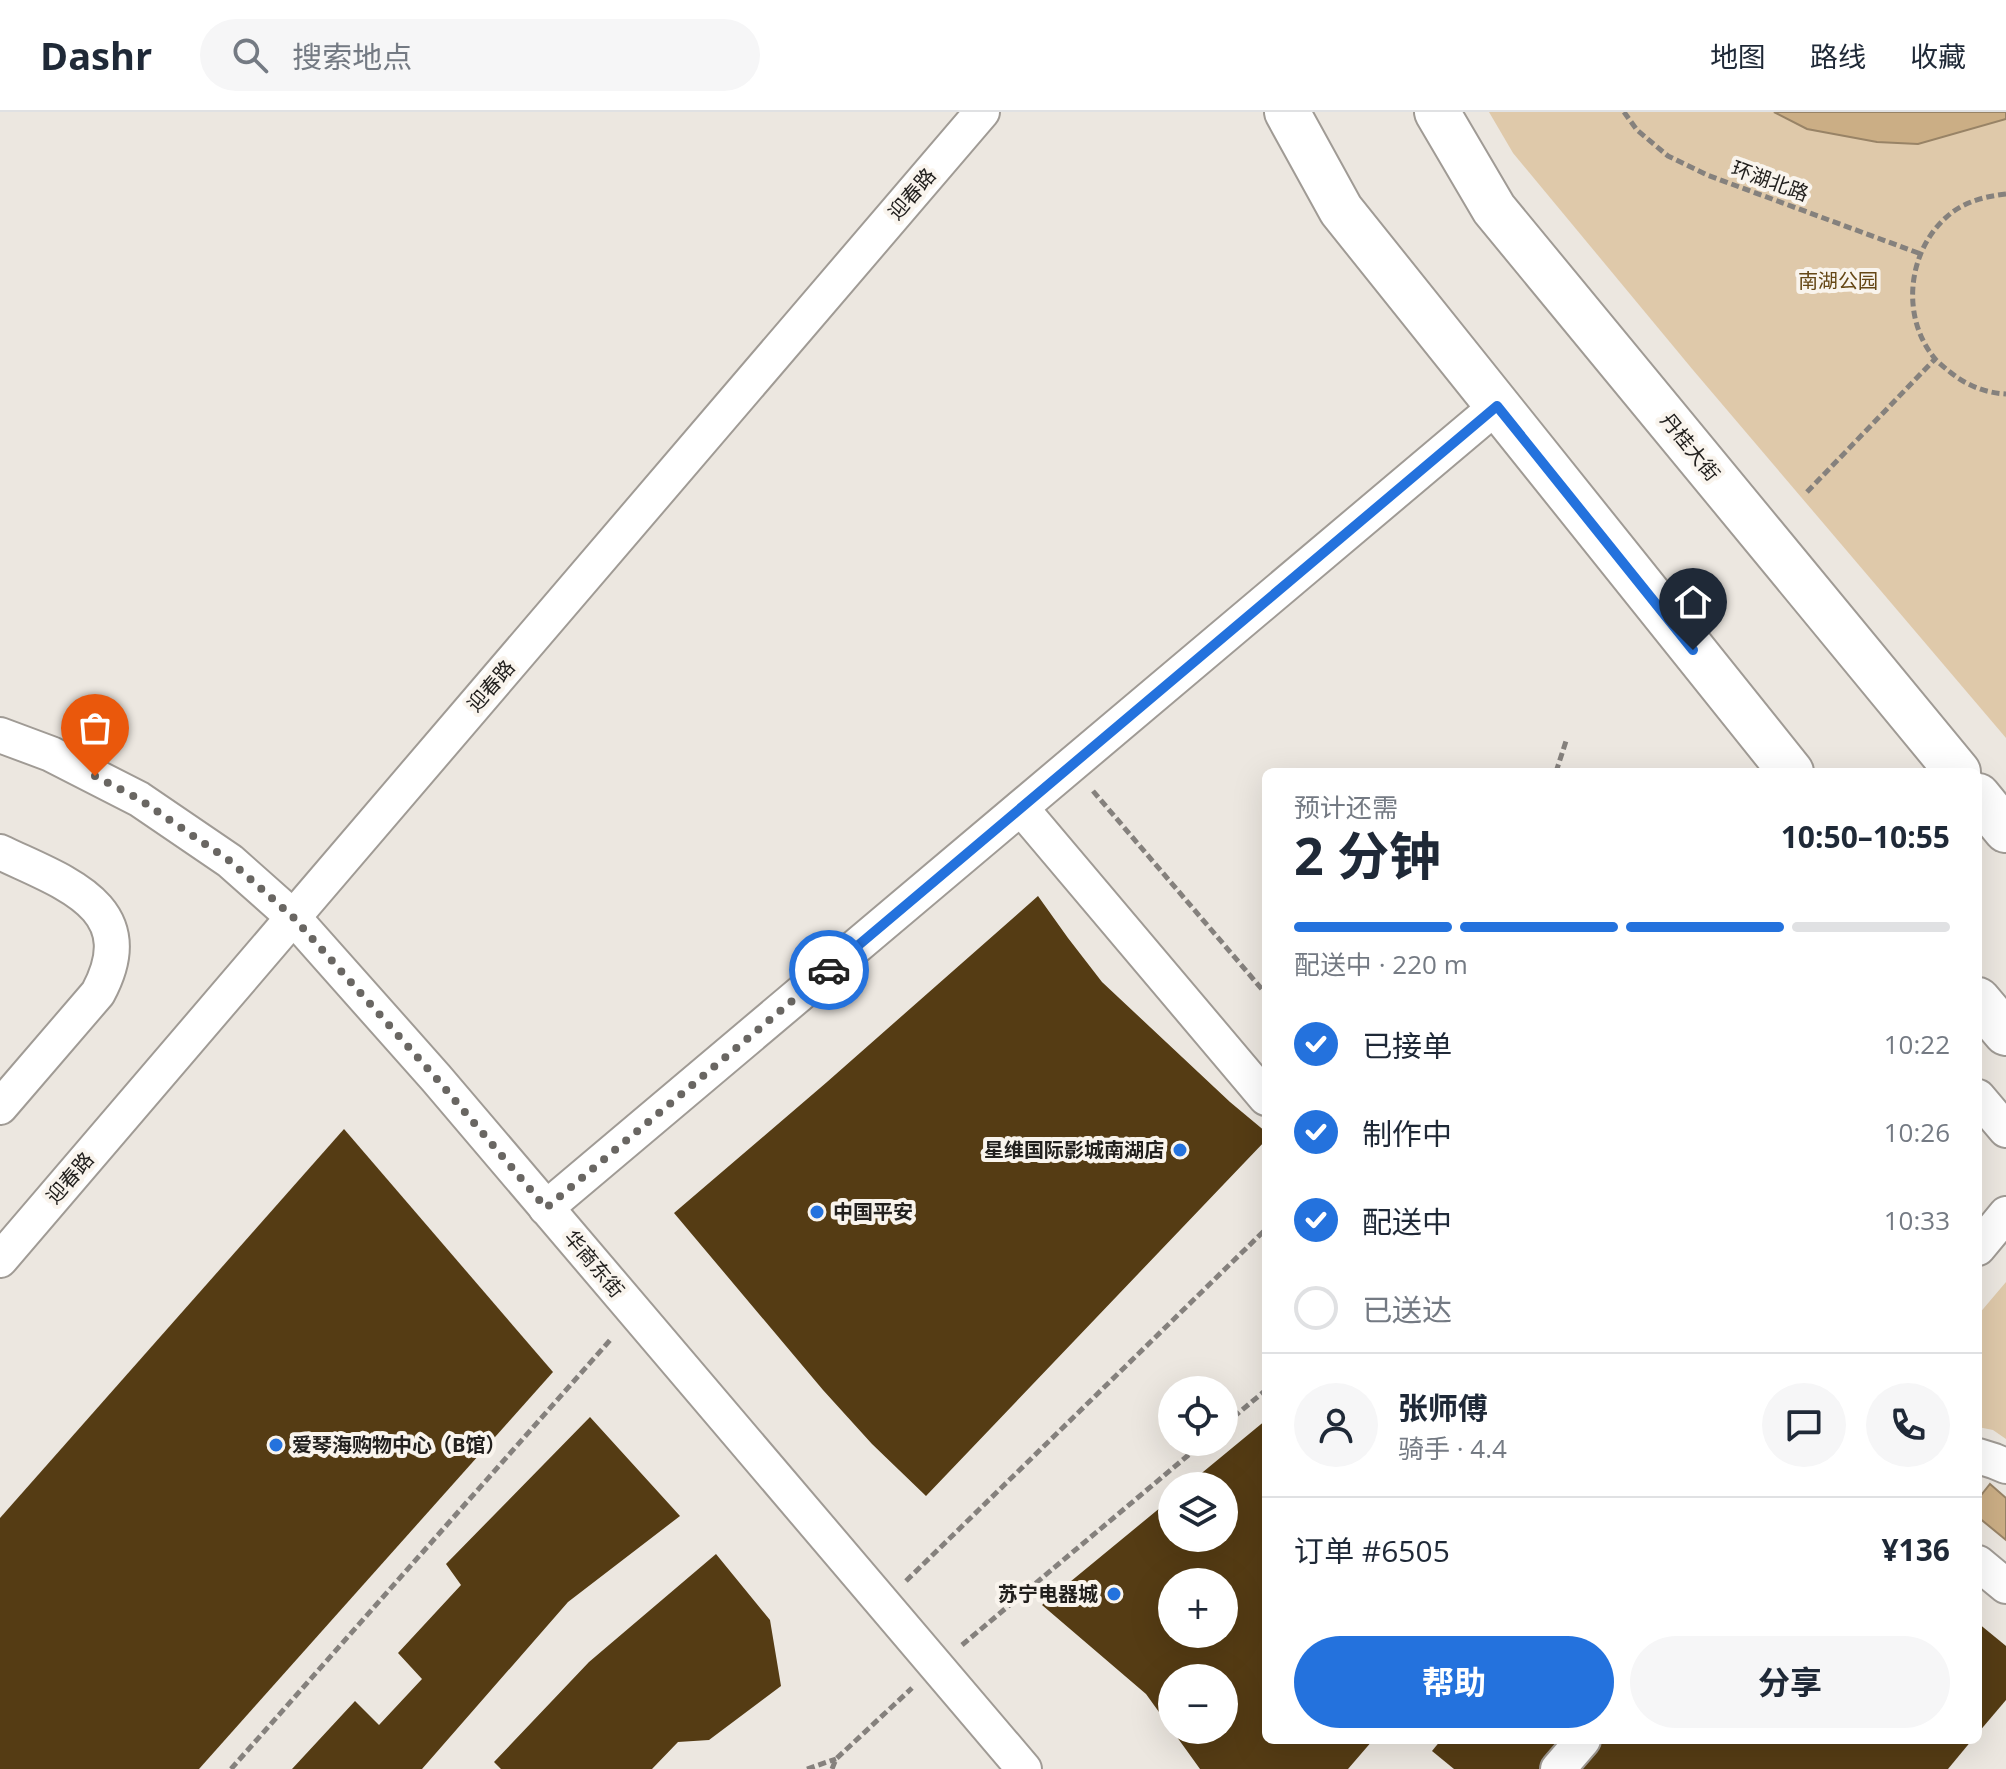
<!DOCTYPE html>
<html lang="zh">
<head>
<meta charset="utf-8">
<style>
  :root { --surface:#fff; --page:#f6f6f7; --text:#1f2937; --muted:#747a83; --line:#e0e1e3; --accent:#2472dd }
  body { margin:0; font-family:"Open Sans","Noto Sans SC",sans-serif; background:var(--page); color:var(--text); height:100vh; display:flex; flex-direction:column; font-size:30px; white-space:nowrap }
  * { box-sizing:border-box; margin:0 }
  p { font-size:26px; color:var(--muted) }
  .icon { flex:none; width:44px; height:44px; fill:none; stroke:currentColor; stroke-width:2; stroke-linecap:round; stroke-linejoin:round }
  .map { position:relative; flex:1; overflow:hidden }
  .details { position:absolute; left:1262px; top:656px; width:720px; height:976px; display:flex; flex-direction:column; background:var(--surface); border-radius:12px; box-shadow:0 8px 32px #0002 }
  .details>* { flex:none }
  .fabs { position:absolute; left:1158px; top:1264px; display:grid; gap:16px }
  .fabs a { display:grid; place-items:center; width:80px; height:80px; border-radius:50%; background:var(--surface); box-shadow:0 8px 32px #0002; font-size:40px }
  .pin { position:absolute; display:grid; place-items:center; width:68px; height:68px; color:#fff; margin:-82px -34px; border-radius:50% 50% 50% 0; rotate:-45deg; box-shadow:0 0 8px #0007 }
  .pin .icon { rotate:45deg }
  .courier { position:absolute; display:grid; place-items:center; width:80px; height:80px; margin:-40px; border:6px solid #2472dd; border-radius:50%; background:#fff; color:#222; box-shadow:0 2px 10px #0007 }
  .head em { font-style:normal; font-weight:700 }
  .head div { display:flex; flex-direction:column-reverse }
  .head { display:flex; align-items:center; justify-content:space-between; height:136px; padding:0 32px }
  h1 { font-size:52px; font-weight:700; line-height:60px }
  .bar { display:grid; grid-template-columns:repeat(4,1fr); gap:12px 8px; align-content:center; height:96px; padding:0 32px }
  .bar i { height:10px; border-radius:6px; background:var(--line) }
  .bar .current { background:var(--accent) }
  .bar p { grid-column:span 4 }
  .line { display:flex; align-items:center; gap:20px; padding:0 32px; border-top:2px solid var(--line) }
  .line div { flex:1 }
  .round { display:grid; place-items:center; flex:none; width:84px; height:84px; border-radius:42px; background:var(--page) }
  ol { padding:0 32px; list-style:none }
  li { display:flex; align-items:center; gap:24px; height:88px }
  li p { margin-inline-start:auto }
  li .icon { padding:8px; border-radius:50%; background:var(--accent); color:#fff; stroke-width:4 }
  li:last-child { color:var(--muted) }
  li i { width:44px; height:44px; border:4px solid var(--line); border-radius:50% }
  .primary-button { display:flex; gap:16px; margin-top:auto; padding:16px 32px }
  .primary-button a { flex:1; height:92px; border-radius:48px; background:var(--accent); color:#fff; font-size:32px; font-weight:700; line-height:92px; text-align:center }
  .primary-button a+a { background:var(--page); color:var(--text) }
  header { display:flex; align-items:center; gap:48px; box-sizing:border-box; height:112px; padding:0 40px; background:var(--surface); border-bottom:2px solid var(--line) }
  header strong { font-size:38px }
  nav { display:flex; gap:44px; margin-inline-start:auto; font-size:28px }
  .search { width:560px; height:72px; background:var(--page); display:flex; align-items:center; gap:20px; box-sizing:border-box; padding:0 28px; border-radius:44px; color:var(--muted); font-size:30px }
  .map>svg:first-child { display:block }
  .green { fill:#dfc9aa }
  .water { fill:#cbae85; stroke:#988366; stroke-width:2 }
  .building { fill:#553c14; fill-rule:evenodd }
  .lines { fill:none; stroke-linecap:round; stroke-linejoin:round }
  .minor-casing { stroke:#a09b95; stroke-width:38 }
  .major-casing { stroke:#a09b95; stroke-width:48 }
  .path { stroke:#85817d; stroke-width:5; stroke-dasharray:8 4; stroke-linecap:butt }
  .minor { stroke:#fff; stroke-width:34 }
  .major { stroke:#fff; stroke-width:44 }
  .done { stroke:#696662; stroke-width:8; stroke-dasharray:0 14.4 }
  .route { stroke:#2472dd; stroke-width:10 }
  .poi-dot { fill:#2472dd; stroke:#f9f4ed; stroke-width:3 }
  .labels { text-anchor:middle; stroke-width:8; stroke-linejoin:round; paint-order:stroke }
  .street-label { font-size:20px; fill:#22201e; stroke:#f9f4ed }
  .park-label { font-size:20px; fill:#654716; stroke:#f9f4ed }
  .poi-label { font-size:20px; font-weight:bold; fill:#22201e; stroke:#f9f4ed; text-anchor:end }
</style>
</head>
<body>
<header>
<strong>Dashr</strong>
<div class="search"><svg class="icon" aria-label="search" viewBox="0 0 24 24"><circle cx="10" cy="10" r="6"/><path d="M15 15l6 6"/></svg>搜索地点</div>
<nav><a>地图</a><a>路线</a><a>收藏</a></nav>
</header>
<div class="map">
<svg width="2006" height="1657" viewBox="0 0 2006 1657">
  <rect width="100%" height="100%" fill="#ece7e0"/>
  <g class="green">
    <path d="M1489 0H2006V626L1693 258 1513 41Z"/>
    <path d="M2006 1170V1327L1993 1318 1978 1315V1203Z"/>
  </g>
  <g class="water">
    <path d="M1774 0H2006V7L1918 32 1877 30 1807 17Z"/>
    <path d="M1990 1372 2006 1386V1428L1978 1405V1387Z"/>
  </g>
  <g class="building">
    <path d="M1038 784 1068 826 1102 870 1230 990 1266 1020V1028L926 1384 872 1332 823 1278 674 1101 827 970Z"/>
    <path d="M344 1017 553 1260 199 1657H0V1406Z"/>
    <path d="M590 1305 680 1404 568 1490 422 1657H292L355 1589 379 1613 422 1567 398 1541 461 1473 446 1452Z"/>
    <path d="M1266 1308V1628H1373L1348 1657H1200L1146 1582 1042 1493 1172 1386V1426H1224V1374H1186ZM1172 1470H1224V1522H1172ZM1172 1566H1224V1618H1172Z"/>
    <path d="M716 1442 770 1508 781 1574 709 1628 678 1630 652 1657H501L494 1650 589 1550Z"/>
    <path d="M1978 1511 2006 1534V1588L1978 1621Z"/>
    <path d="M1441 1628H1972L1948 1657H1454L1432 1639Z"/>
  </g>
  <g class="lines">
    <defs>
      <g id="minor">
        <path d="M0 623 51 642 139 687 230 749 293 805 436 966 1024 1657"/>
        <path d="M1021 696 1266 986"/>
        <path d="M0 740C62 770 145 794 98 881L0 995"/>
        <path d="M1978 985 2006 1018"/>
        <path d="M546 1096 1497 294"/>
        <path d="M1978 1136 2006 1102"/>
        <path d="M0 1148 982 0"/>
        <path d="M1978 1344 1994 1349 2006 1354"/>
        <path d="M1978 1451 2006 1474"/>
        <path d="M1558 1657 1583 1628"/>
      </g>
      <g id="major">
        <path d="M1287 0 1341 98 1791 660"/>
        <path d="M1437 0 1494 97 1958 660"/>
        <path d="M1978 684 2006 718"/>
        <path d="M1978 888 2006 921"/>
      </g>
    </defs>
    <use href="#minor" class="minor-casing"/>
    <use href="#major" class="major-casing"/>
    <g class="path">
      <path d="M1624 0 1637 18 1668 44 1707 63 1921 142"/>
      <path d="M2006 82C1988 84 1970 88 1954 99 1908 132 1898 204 1936 248 1940 252 1945 256 1950 260 1966 273 1985 281 2006 282"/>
      <path d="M1807 380 1935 247"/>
      <path d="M1556 660 1567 626"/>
      <path d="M1093 679 1266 882"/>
      <path d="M1224 1313 1266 1278"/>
      <path d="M906 1469 1266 1117"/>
      <path d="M962 1533 1204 1330"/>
      <path d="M231 1657 612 1226"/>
      <path d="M807 1657 836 1647"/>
      <path d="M832 1657 836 1647 912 1576"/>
    </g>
    <use href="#minor" class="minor"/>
    <use href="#major" class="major"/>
  </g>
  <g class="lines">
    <path class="done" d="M95 664 139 687 230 749 293 805 436 966 546 1096 829 858"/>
    <path class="route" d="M829 858 1497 294 1693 538"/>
  </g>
  <g class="poi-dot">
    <circle cx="1180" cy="1038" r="8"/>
    <circle cx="817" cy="1100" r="8"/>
    <circle cx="276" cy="1333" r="8"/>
    <circle cx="1114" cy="1482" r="8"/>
  </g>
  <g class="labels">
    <g class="street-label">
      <text transform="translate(1770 69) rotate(20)" y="7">环湖北路</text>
      <text transform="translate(912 82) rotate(-49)" y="7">迎春路</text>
      <text transform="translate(1690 335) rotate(51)" y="7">丹桂大街</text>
      <text transform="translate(491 574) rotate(-49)" y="7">迎春路</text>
      <text transform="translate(70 1066) rotate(-49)" y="7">迎春路</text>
      <text transform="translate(594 1152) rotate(50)" y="7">华商东街</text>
    </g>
    <g class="park-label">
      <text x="1838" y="176">南湖公园</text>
    </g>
    <g class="poi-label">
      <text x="1164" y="1045">星维国际影城南湖店</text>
      <text x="833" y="1107" text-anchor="start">中国平安</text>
      <text x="292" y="1340" text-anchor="start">爱琴海购物中心（B馆）</text>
      <text x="1098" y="1489">苏宁电器城</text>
    </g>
  </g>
</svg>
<div class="fabs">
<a><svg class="icon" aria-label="locate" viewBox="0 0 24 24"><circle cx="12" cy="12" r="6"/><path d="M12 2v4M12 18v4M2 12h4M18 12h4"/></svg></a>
<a><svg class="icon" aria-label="layers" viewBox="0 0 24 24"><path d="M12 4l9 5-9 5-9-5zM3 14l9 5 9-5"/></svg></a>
<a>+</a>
<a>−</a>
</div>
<div class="pin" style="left:95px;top:664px;background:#ea580c"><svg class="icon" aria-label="bag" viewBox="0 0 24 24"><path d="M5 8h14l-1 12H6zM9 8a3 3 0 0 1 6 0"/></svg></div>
<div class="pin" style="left:1693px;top:538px;background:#1f2937"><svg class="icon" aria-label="home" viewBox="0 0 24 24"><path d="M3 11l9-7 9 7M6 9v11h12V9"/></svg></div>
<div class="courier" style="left:829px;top:858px"><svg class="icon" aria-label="car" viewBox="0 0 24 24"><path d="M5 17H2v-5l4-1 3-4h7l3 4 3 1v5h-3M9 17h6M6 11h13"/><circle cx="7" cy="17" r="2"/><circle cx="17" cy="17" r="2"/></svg></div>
<section class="details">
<div class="head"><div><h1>2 分钟</h1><p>预计还需</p></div><em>10:50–10:55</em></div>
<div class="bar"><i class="current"></i><i class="current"></i><i class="current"></i><i></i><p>配送中 · 220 m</p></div>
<ol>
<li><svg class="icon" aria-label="check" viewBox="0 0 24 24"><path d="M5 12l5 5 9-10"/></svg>已接单<p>10:22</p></li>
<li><svg class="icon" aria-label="check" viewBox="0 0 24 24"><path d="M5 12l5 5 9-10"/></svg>制作中<p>10:26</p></li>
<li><svg class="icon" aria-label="check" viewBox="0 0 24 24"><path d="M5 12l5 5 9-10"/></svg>配送中<p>10:33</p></li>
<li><i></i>已送达</li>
</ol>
<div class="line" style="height:144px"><a class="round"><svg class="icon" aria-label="person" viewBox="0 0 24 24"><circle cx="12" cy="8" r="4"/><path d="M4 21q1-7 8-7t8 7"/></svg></a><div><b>张师傅</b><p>骑手 · 4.4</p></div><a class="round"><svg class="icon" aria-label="chat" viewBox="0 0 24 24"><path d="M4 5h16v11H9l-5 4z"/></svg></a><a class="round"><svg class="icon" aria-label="phone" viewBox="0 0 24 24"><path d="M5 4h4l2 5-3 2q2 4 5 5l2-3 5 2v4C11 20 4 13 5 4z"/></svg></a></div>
<div class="line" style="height:104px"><div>订单 #6505</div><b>¥136</b></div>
<div class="primary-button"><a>帮助</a><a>分享</a></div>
</section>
</div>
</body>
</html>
